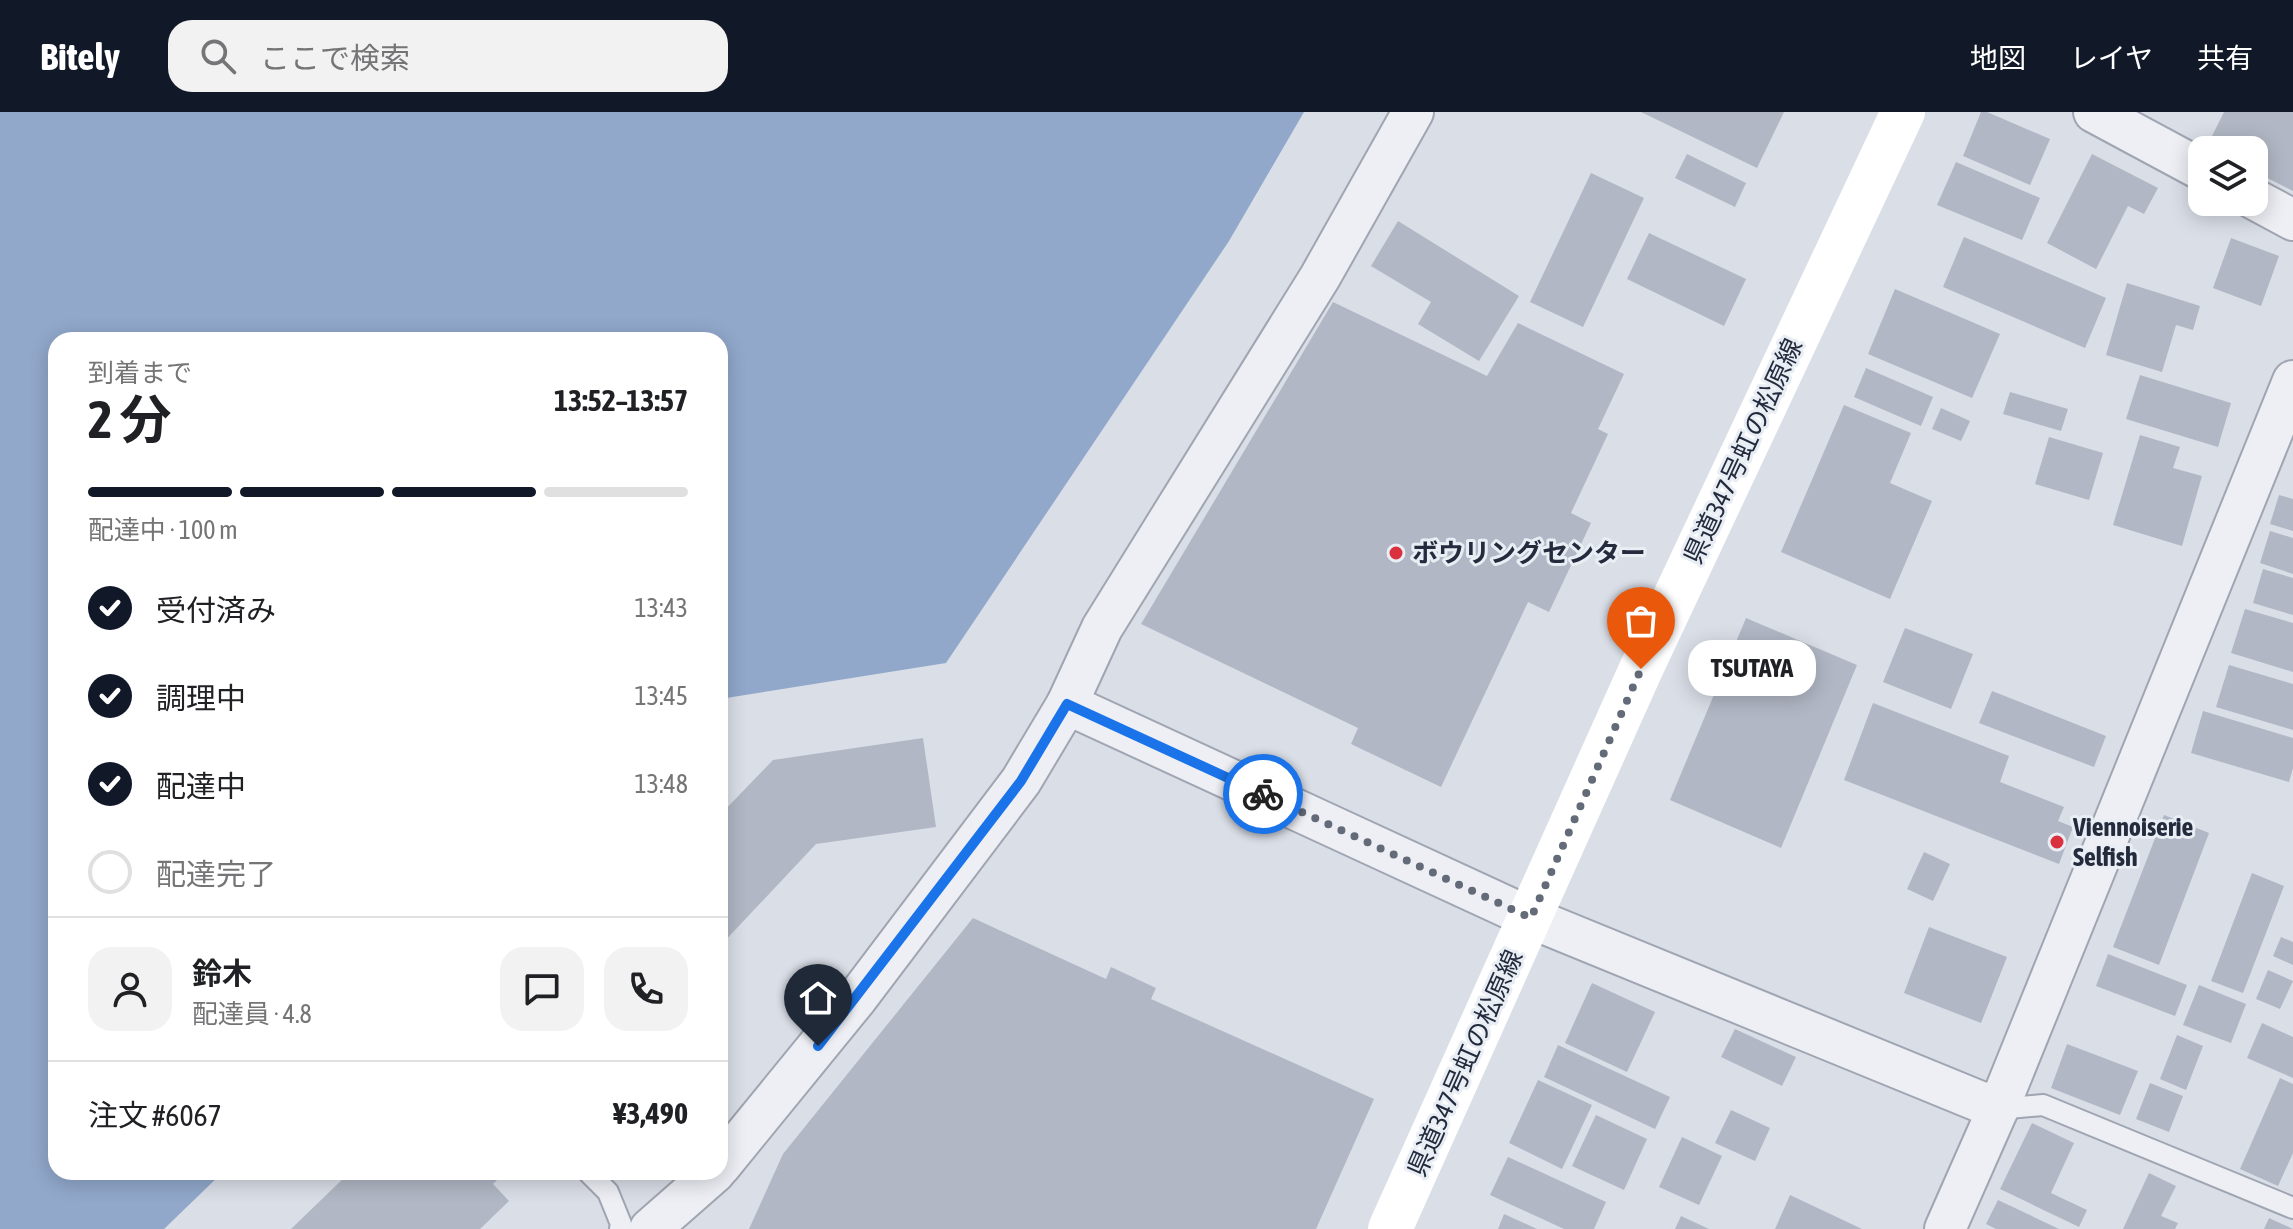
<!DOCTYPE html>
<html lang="ja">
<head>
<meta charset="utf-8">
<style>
  :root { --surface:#fff; --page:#f2f2f2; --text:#202124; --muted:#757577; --line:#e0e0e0; --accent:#111827 }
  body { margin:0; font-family:"Asap Condensed","Noto Sans JP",sans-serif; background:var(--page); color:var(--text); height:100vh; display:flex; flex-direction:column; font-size:30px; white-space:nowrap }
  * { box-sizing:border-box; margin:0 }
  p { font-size:26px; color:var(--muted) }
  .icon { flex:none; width:44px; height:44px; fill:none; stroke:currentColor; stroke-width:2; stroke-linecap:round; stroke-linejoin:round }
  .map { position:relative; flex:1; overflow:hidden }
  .drawer { position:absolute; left:48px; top:220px; width:680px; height:848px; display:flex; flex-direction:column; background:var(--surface); border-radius:24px; box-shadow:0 4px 20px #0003 }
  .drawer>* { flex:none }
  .buttons { position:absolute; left:2188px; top:24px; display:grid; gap:16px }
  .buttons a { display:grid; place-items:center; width:80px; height:80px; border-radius:16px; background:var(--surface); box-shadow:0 4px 20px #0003; font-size:40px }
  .pin { position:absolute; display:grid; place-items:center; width:68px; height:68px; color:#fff; margin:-82px -34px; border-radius:50% 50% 50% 0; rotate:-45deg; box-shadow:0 0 8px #0007 }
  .pin .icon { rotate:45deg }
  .courier { position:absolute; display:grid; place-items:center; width:80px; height:80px; margin:-40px; border:6px solid #1a73e8; border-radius:50%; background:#fff; color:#222; box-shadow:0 2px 10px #0007 }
  .bubble { position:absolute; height:56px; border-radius:24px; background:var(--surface); box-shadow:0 4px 20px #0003; font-size:26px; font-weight:700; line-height:56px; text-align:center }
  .summary em { font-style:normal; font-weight:700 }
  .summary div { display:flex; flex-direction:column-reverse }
  .summary { display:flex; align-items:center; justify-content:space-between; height:136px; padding:0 40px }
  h1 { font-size:52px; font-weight:700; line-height:60px }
  .bar { display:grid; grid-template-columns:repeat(4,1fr); gap:12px 8px; align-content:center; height:96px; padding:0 40px }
  .bar i { height:10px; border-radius:6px; background:var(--line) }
  .bar .active { background:var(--accent) }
  .bar p { grid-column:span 4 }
  .line { display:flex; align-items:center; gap:20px; padding:0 40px; border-top:2px solid var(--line) }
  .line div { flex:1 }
  .round { display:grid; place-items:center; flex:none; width:84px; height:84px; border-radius:24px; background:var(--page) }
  ol { padding:0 40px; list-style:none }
  li { display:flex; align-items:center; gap:24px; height:88px }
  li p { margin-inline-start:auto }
  li .icon { padding:8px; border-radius:50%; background:var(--accent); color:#fff; stroke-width:4 }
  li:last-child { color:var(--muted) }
  li i { width:44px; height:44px; border:4px solid var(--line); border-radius:50% }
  header { display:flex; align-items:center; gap:48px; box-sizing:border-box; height:112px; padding:0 40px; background:var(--accent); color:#fff }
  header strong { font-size:38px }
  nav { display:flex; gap:44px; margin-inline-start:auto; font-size:28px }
  .search { width:560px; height:72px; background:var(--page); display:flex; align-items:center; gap:20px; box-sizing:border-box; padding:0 28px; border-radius:24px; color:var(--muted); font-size:30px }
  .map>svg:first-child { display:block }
  .water { fill:#91a8cb }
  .building { fill:#b1b7c4 }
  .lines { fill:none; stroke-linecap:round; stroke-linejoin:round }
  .service-casing { stroke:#9fa5b1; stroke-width:24 }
  .minor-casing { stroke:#9fa5b1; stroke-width:44 }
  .service { stroke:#edeff5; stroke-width:20 }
  .minor { stroke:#edeff5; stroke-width:40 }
  .secondary { stroke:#fff; stroke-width:44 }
  .done { stroke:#636a78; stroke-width:8; stroke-dasharray:0 14.4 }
  .route { stroke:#1a73e8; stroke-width:10 }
  .poi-dot { fill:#d9313d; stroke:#e9edf4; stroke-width:3 }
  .labels { text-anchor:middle; stroke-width:6; stroke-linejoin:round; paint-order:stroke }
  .street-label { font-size:26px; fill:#232b3d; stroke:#e9edf4 }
  .poi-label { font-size:26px; font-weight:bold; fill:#232b3d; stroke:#e9edf4; text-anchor:start }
</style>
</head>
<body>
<header>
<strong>Bitely</strong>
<div class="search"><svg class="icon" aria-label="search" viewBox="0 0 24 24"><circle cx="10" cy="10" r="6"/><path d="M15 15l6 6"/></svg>ここで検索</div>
<nav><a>地図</a><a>レイヤ</a><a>共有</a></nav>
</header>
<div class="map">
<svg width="2293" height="1117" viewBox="0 0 2293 1117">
  <rect width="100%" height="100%" fill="#dadee7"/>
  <path class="water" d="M0 0H1304L1229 129 946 551 720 587V228H56V1060H223L164 1117H0Z"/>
  <g class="building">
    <path d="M1641 0H1784L1757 56Z"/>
    <path d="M1981 0H1987L2050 27 2030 73 1963 44Z"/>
    <path d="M2224 0H2293V79L2254 59V38H2214L2207 34Z"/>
    <path d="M1687 42 1746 71 1735 95 1675 66Z"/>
    <path d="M2092 42 2158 76 2144 102 2128 94 2096 157 2047 131Z"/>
    <path d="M1956 50 2040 86 2022 128 1937 93Z"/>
    <path d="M1591 61 1644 86 1583 215 1530 190Z"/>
    <path d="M1398 109 1519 184 1479 249 1418 212 1431 190 1371 154Z"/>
    <path d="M1649 121 1746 167 1724 214 1627 167Z"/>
    <path d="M1964 125 2106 186 2085 236 1943 175Z"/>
    <path d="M2231 126 2279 144 2261 194 2213 176Z"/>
    <path d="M2127 171 2200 194 2193 218 2176 213 2162 260 2106 243Z"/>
    <path d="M1895 177 2000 222 1972 286 1868 242Z"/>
    <path d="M1333 190 1487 264 1518 211 1624 262 1598 317 1608 322 1571 401 1591 411 1549 500 1528 490 1441 675 1351 632 1358 616 1141 512Z"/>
    <path d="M1866 256 1933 285 1921 314 1854 285Z"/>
    <path d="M2140 263 2231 291 2218 335 2126 307Z"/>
    <path d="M2010 280 2068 297 2061 319 2003 302Z"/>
    <path d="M1844 293 1911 321 1890 371 1932 389 1890 487 1781 440Z"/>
    <path d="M1941 296 1970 309 1961 329 1932 317Z"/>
    <path d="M2140 323 2180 335 2173 356 2202 364 2182 434 2113 413Z"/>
    <path d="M2049 325 2103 341 2089 388 2035 372Z"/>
    <path d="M2279 383 2293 387V419L2270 412Z"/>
    <path d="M2270 419 2293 426V462L2260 451Z"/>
    <path d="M2263 457 2293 466V503L2253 491Z"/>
    <path d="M2245 497 2293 511V560L2231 541Z"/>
    <path d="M1746 506 1857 553 1781 736 1670 688Z"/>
    <path d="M1905 516 1973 542 1951 597 1883 570Z"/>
    <path d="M2229 553 2293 572V618L2216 595Z"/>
    <path d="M1992 579 2106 624 2094 655 1979 611Z"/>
    <path d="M1873 591 2009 644 2000 670 2064 695 2058 709 2073 715 2059 752 1844 668Z"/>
    <path d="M2203 599 2293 626V656L2289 670 2191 641Z"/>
    <path d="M923 626 936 715 816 732 720 834V703L773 648Z"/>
    <path d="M2164 703 2209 721 2159 853 2113 835Z"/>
    <path d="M1924 740 1950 752 1933 789 1907 777Z"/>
    <path d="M2252 761 2284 774 2243 881 2211 869Z"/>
    <path d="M973 806 1106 867 1111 855 1156 876 1151 887 1374 987 1316 1117H749L783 1042Z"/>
    <path d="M1929 815 2007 845 1981 911 1904 881Z"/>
    <path d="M2281 825 2293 830V853L2273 844Z"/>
    <path d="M2108 842 2187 873 2175 904 2096 874Z"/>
    <path d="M2268 858 2293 869 2280 897 2256 887Z"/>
    <path d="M1592 871 1655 900 1627 960 1565 931Z"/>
    <path d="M2199 873 2246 892 2231 931 2183 913Z"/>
    <path d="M2262 911 2293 925V966L2247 946Z"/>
    <path d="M1735 917 1796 945 1782 974 1721 945Z"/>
    <path d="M2177 923 2203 934 2186 978 2160 967Z"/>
    <path d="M2067 932 2138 959 2120 1003 2051 976Z"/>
    <path d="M1558 933 1670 985 1655 1017 1544 965Z"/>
    <path d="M2280 966 2293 972V1041L2278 1074 2240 1057Z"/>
    <path d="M1538 968 1592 993 1562 1057 1509 1031Z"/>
    <path d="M2150 971 2183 984 2169 1020 2136 1007Z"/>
    <path d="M1731 998 1770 1016 1755 1049 1715 1031Z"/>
    <path d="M1596 1003 1647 1027 1624 1078 1572 1054Z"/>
    <path d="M2032 1011 2074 1031 2051 1081 2087 1098 2079 1115 2000 1077Z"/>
    <path d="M1682 1025 1722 1044 1699 1093 1659 1075Z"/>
    <path d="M1508 1045 1606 1090 1594 1117H1564L1490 1083Z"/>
    <path d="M350 1060H505L493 1072 509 1089 480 1117H291Z"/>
    <path d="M2149 1061 2176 1074 2161 1104 2178 1111 2175 1117H2123Z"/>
    <path d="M1790 1083 1862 1117H1775Z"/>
    <path d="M1998 1088 2059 1117H1996L1986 1112Z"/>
    <path d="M1504 1102 1537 1117H1498Z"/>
    <path d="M1681 1104 1709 1117H1675Z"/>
    <path d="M2269 1106 2293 1117H2264Z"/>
  </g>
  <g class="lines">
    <defs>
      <g id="service">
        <path d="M1998 997 2043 993 2293 1096"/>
        <path d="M588 1060 608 1080 621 1112 620 1117"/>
      </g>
      <g id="minor">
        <path d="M2094 0 2202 58"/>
        <path d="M2254 87 2293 108"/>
        <path d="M1067 592 1531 806 1998 997"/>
        <path d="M720 1054 857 886 1021 669 1067 592 1102 516 1320 165 1413 0"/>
        <path d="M650 1117 715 1060"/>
        <path d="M1945 1117 1998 997 2293 269"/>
      </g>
    </defs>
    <use href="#service" class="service-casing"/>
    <use href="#minor" class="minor-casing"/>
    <use href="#service" class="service"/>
    <use href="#minor" class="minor"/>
    <path class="secondary" d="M1390 1117 1641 557 1903 0"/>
  </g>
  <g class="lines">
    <path class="done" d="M1263 682 1531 806 1641 557"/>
    <path class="route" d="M818 934 1021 669 1067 592 1263 682"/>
  </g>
  <g class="poi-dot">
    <circle cx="1396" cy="441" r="8"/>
    <circle cx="2057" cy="730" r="8"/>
  </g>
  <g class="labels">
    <g class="street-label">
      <text transform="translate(1743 339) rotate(-65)" y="9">県道347号虹の松原線</text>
      <text transform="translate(1465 951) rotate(-66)" y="9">県道347号虹の松原線</text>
    </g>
    <g class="poi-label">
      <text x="1412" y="450">ボウリングセンター</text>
      <text x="2073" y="724">Viennoiserie<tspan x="2073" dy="30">Selfish</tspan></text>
    </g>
  </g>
</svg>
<div class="buttons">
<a><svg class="icon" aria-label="layers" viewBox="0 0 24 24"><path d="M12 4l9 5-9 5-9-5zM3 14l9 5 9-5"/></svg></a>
</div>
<div class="pin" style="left:1641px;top:557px;background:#ea580c"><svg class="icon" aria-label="bag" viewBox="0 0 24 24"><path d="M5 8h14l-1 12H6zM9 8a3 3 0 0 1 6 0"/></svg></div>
<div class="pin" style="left:818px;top:934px;background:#1f2937"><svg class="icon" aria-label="home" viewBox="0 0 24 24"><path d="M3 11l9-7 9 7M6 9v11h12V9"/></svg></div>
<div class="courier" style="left:1263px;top:682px"><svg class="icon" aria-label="bike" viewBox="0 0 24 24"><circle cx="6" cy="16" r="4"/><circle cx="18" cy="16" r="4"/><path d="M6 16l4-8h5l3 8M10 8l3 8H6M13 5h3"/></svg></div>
<div class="bubble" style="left:1688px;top:528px;width:128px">TSUTAYA</div>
<section class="drawer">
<div class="summary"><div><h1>2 分</h1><p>到着まで</p></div><em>13:52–13:57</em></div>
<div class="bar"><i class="active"></i><i class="active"></i><i class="active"></i><i></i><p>配達中 · 100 m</p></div>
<ol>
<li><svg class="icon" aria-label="check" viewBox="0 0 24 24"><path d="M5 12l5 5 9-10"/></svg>受付済み<p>13:43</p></li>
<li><svg class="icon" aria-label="check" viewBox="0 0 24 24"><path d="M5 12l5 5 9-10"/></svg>調理中<p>13:45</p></li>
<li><svg class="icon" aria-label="check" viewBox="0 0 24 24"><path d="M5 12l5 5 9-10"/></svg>配達中<p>13:48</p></li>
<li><i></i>配達完了</li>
</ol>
<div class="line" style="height:144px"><a class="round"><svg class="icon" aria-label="person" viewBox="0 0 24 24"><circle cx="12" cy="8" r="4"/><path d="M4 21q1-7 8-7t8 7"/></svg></a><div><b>鈴木</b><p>配達員 · 4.8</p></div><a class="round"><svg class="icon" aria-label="chat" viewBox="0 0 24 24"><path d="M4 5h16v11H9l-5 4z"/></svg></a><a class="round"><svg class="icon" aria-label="phone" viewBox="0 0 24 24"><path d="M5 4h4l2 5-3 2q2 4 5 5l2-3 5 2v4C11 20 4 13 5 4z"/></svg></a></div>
<div class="line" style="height:104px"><div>注文 #6067</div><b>¥3,490</b></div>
</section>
</div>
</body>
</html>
